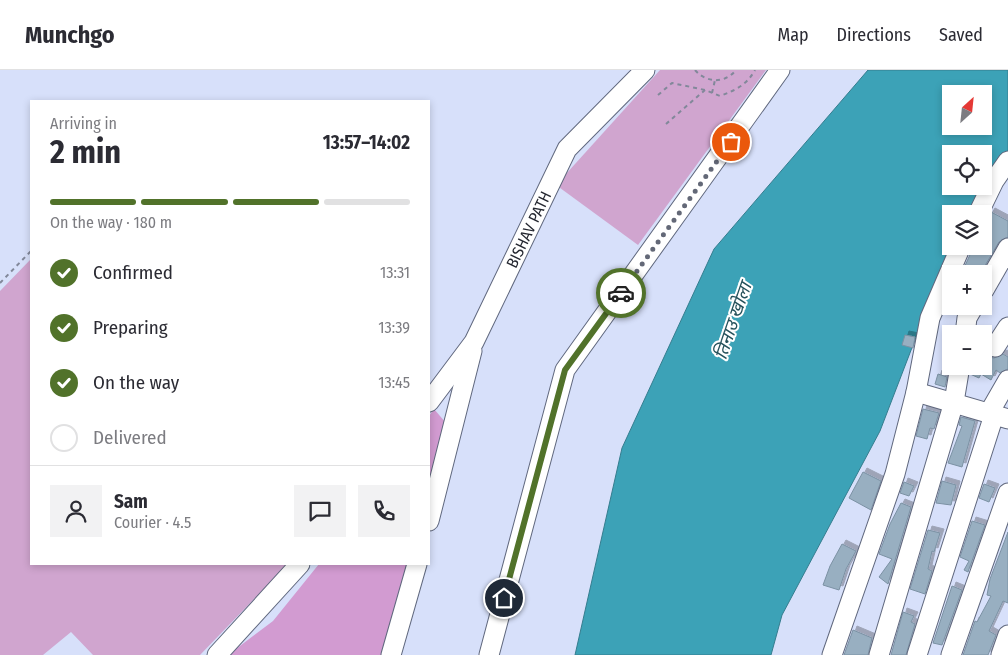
<!DOCTYPE html>
<html lang="en">
<head>
<meta charset="utf-8">
<style>
  :root { --surface:#fff; --page:#f2f2f3; --text:#2b2b33; --muted:#7c7c81; --line:#e1e1e2; --accent:#51722a }
  body { margin:0; font-family:"Fira Sans Condensed","Noto Sans Devanagari",sans-serif; background:var(--page); color:var(--text); height:100vh; display:flex; flex-direction:column; font-size:19px; white-space:nowrap }
  * { box-sizing:border-box; margin:0 }
  p { font-size:16px; color:var(--muted) }
  .icon { flex:none; width:28px; height:28px; fill:none; stroke:currentColor; stroke-width:2; stroke-linecap:round; stroke-linejoin:round }
  .map { position:relative; flex:1; overflow:hidden }
  .panel { position:absolute; left:30px; top:30px; width:400px; height:465px; display:flex; flex-direction:column; background:var(--surface); border-radius:0px; box-shadow:0 2px 8px #0003 }
  .panel>* { flex:none }
  .needle { width:32px; rotate:27deg }
  .controls { position:absolute; left:942px; top:15px; display:grid; gap:10px }
  .controls a { display:grid; place-items:center; width:50px; height:50px; border-radius:0px; background:var(--surface); box-shadow:0 2px 8px #0003; font-size:25px }
  .pin { position:absolute; display:grid; place-items:center; width:42px; height:42px; color:#fff; margin:-21px; border:2px solid #fff; border-radius:50%; box-shadow:0 1px 5px #0007 }
  .courier { position:absolute; display:grid; place-items:center; width:50px; height:50px; margin:-25px; border:4px solid #51722a; border-radius:50%; background:#fff; color:#222; box-shadow:0 1px 6px #0007 }
  .head em { font-style:normal; font-weight:700 }
  .head div { display:flex; flex-direction:column-reverse }
  .head { display:flex; align-items:center; justify-content:space-between; height:85px; padding:0 20px }
  h1 { font-size:32px; font-weight:700; line-height:38px }
  .bar { display:grid; grid-template-columns:repeat(4,1fr); gap:8px 5px; align-content:center; height:60px; padding:0 20px }
  .bar i { height:6px; border-radius:4px; background:var(--line) }
  .bar .active { background:var(--accent) }
  .bar p { grid-column:span 4 }
  .line { display:flex; align-items:center; gap:12px; padding:0 20px; border-top:1px solid var(--line) }
  .line div { flex:1 }
  .round { display:grid; place-items:center; flex:none; width:52px; height:52px; border-radius:0px; background:var(--page) }
  ol { padding:0 20px; list-style:none }
  li { display:flex; align-items:center; gap:15px; height:55px }
  li p { margin-inline-start:auto }
  li .icon { padding:5px; border-radius:50%; background:var(--accent); color:#fff; stroke-width:4 }
  li:last-child { color:var(--muted) }
  li i { width:28px; height:28px; border:2px solid var(--line); border-radius:50% }
  header { display:flex; align-items:center; gap:30px; box-sizing:border-box; height:70px; padding:0 25px; background:var(--surface); border-bottom:1px solid var(--line) }
  header strong { font-size:24px }
  nav { display:flex; gap:28px; margin-inline-start:auto; font-size:18px }
  .map>svg:first-child { display:block }
  .green { fill:#d0a5cf }
  .forest { fill:#d29bd1 }
  .water { fill:#3ca2b7; stroke:#357d8e; fill-rule:evenodd }
  .building { fill:#98afc1; stroke:#7b91a3; filter:url(#shadow) }
  .lines { fill:none; stroke-linecap:round; stroke-linejoin:round }
  .minor-casing { stroke:#60687e; stroke-width:21 }
  .path { stroke:#82889a; stroke-width:2; stroke-dasharray:4 4; stroke-linecap:butt }
  .minor { stroke:#fff; stroke-width:19 }
  .done { stroke:#636877; stroke-width:5; stroke-dasharray:0 9 }
  .route { stroke:#51722a; stroke-width:6 }
  .labels { text-anchor:middle; stroke-width:4; stroke-linejoin:round; paint-order:stroke }
  .street-label { font-size:16px; fill:#242730; stroke:#fff }
  .water-label { font-size:18px; font-style:italic; fill:#25515b; stroke:#fff }
</style>
</head>
<body>
<header>
<strong>Munchgo</strong>
<nav><a>Map</a><a>Directions</a><a>Saved</a></nav>
</header>
<div class="map">
<svg width="1008" height="585" viewBox="0 0 1008 585">
  <defs>
    <filter id="shadow"><feDropShadow dx="4" dy="-4" stdDeviation="0" flood-color="#0004"/></filter>
  </defs>
  <rect width="100%" height="100%" fill="#d7e0fa"/>
  <g class="green">
    <path d="M660 0H766L638 175 556 115Z"/>
    <path d="M31 189V494H288L200 585H93L71 562 43 585H0V221Z"/>
  </g>
  <g class="forest">
    <path d="M434 339 446 353 429 421V346Z"/>
    <path d="M319 494H410L386 585H228L273 551Z"/>
  </g>
  <path class="water" d="M868 0H1008V89L968 144H951V176L880 361 782 545 771 585H575L622 378 714 179ZM951 24H984V56H951ZM951 84H984V116H951Z"/>
  <g class="building">
    <path d="M991 142 1008 151V167L999 172 980 204H964L965 201 963 200 974 176H984V154Z"/>
    <path d="M905 265 915 267 913 278 902 275Z"/>
    <path d="M1003 284 1008 287V299L1000 303 996 300 991 310 981 304 979 308 970 304 971 296H984V286L994 288Z"/>
    <path d="M938 304 947 307 945 317 935 314Z"/>
    <path d="M923 339 939 343 934 359 930 358 927 369 916 366Z"/>
    <path d="M961 347 975 351 962 397 948 393 962 356 959 355Z"/>
    <path d="M863 402 881 411 871 440 849 428Z"/>
    <path d="M942 411 956 415 951 435 936 433Z"/>
    <path d="M904 412 914 416 909 426 900 423Z"/>
    <path d="M984 414 995 418 989 432 979 428Z"/>
    <path d="M901 433 911 437 888 514 879 507 892 489 879 484 890 454Z"/>
    <path d="M972 451 985 455 968 502 964 500 969 491 960 487Z"/>
    <path d="M928 460 940 463 934 482 932 481 928 499 932 501 925 524 910 519Z"/>
    <path d="M1008 462V533L1003 531 989 561 996 565 988 585H963L975 551 977 552 991 526 987 525 990 509Z"/>
    <path d="M842 474 856 481 846 499 839 520 823 515 830 496Z"/>
    <path d="M952 516 962 520 942 575 933 573Z"/>
    <path d="M903 542 914 546 911 552 915 554 906 585H891Z"/>
    <path d="M853 560 872 568 868 585H844Z"/>
  </g>
  <g class="lines">
    <defs>
      <g id="minor">
        <path d="M978 144 994 111 1008 91"/>
        <path d="M984 220 1008 178"/>
        <path d="M965 264 967 248 974 236"/>
        <path d="M984 275 995 277 1008 257"/>
        <path d="M916 322 1008 349"/>
        <path id="s1" d="M429 332 474 272 567 79 645 0"/>
        <path d="M989 343 1008 310"/>
        <path d="M429 451 472 281"/>
        <path d="M217 585 300 494"/>
        <path d="M391 585 417 494"/>
        <path d="M489 585 565 300 780 0"/>
        <path d="M832 585 895 404 916 322 930 248 961 176"/>
        <path d="M879 585 954 332 960 296"/>
        <path d="M917 585 994 345"/>
        <path d="M951 585 1008 423"/>
        <path d="M1001 585 1008 565"/>
      </g>
    </defs>
    <use href="#minor" class="minor-casing"/>
    <g class="path">
      <path d="M695 0C706 13 725 14 736 0"/>
      <path d="M712 23 715 10"/>
      <path d="M658 25 672 13 705 20 720 26C735 20 746 16 755 0"/>
      <path d="M666 54 705 20"/>
      <path d="M0 213 31 181"/>
    </g>
    <use href="#minor" class="minor"/>
  </g>
  <g class="lines">
    <path class="done" d="M621 223 731 72"/>
    <path class="route" d="M504 528 565 300 621 223"/>
  </g>
  <g class="labels">
    <g class="street-label">
      <text dy="6" stroke="none"><textPath href="#s1" startOffset="200">BISHAV PATH</textPath></text>
    </g>
    <g class="water-label">
      <text transform="translate(733 251) rotate(-71)" y="6">तिनाउ खोला</text>
    </g>
  </g>
</svg>
<div class="controls">
<a><svg class="needle" viewBox="-14 -14 28 28"><path d="M0-13l5 13h-10z" fill="#e53935"/><path d="M0 13l5-13h-10z" fill="#7c7c81"/></svg></a>
<a><svg class="icon" aria-label="locate" viewBox="0 0 24 24"><circle cx="12" cy="12" r="6"/><path d="M12 2v4M12 18v4M2 12h4M18 12h4"/></svg></a>
<a><svg class="icon" aria-label="layers" viewBox="0 0 24 24"><path d="M12 4l9 5-9 5-9-5zM3 14l9 5 9-5"/></svg></a>
<a>+</a>
<a>−</a>
</div>
<div class="pin" style="left:731px;top:72px;background:#ea580c"><svg class="icon" aria-label="bag" viewBox="0 0 24 24"><path d="M5 8h14l-1 12H6zM9 8a3 3 0 0 1 6 0"/></svg></div>
<div class="pin" style="left:504px;top:528px;background:#1f2937"><svg class="icon" aria-label="home" viewBox="0 0 24 24"><path d="M3 11l9-7 9 7M6 9v11h12V9"/></svg></div>
<div class="courier" style="left:621px;top:223px"><svg class="icon" aria-label="car" viewBox="0 0 24 24"><path d="M5 17H2v-5l4-1 3-4h7l3 4 3 1v5h-3M9 17h6M6 11h13"/><circle cx="7" cy="17" r="2"/><circle cx="17" cy="17" r="2"/></svg></div>
<section class="panel">
<div class="head"><div><h1>2 min</h1><p>Arriving in</p></div><em>13:57–14:02</em></div>
<div class="bar"><i class="active"></i><i class="active"></i><i class="active"></i><i></i><p>On the way · 180 m</p></div>
<ol>
<li><svg class="icon" aria-label="check" viewBox="0 0 24 24"><path d="M5 12l5 5 9-10"/></svg>Confirmed<p>13:31</p></li>
<li><svg class="icon" aria-label="check" viewBox="0 0 24 24"><path d="M5 12l5 5 9-10"/></svg>Preparing<p>13:39</p></li>
<li><svg class="icon" aria-label="check" viewBox="0 0 24 24"><path d="M5 12l5 5 9-10"/></svg>On the way<p>13:45</p></li>
<li><i></i>Delivered</li>
</ol>
<div class="line" style="height:90px"><a class="round"><svg class="icon" aria-label="person" viewBox="0 0 24 24"><circle cx="12" cy="8" r="4"/><path d="M4 21q1-7 8-7t8 7"/></svg></a><div><b>Sam</b><p>Courier · 4.5</p></div><a class="round"><svg class="icon" aria-label="chat" viewBox="0 0 24 24"><path d="M4 5h16v11H9l-5 4z"/></svg></a><a class="round"><svg class="icon" aria-label="phone" viewBox="0 0 24 24"><path d="M5 4h4l2 5-3 2q2 4 5 5l2-3 5 2v4C11 20 4 13 5 4z"/></svg></a></div>
</section>
</div>
</body>
</html>
